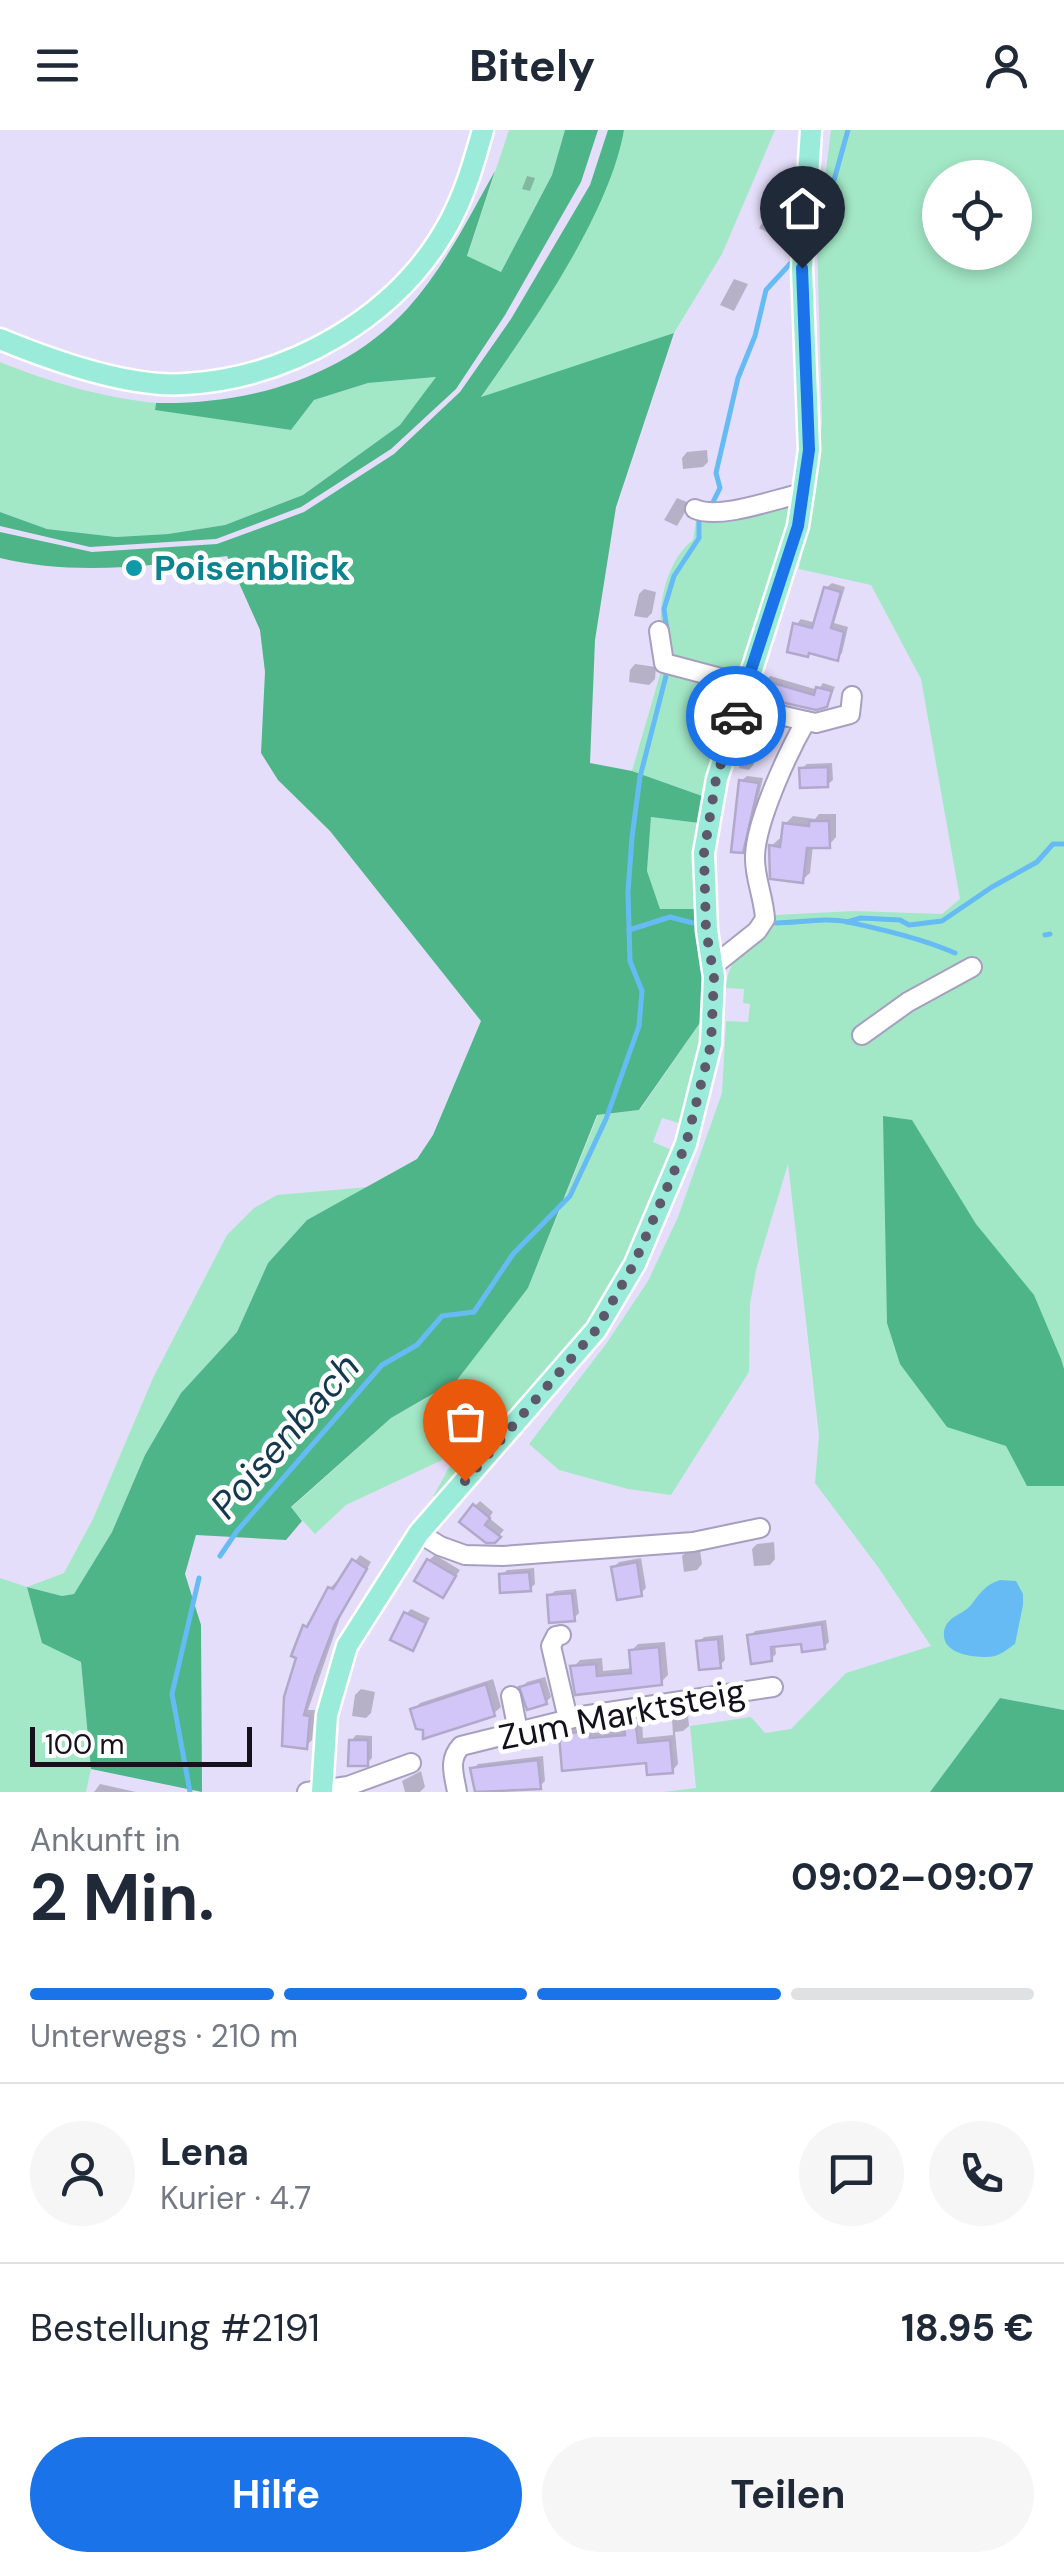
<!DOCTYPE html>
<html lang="de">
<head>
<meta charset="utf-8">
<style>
  :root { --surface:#fff; --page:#f6f6f7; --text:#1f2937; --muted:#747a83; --line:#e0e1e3; --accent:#1a73e8 }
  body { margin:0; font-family:"DM Sans",sans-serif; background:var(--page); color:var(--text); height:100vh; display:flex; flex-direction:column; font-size:38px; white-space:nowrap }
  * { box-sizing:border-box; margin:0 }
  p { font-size:32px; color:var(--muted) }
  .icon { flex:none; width:55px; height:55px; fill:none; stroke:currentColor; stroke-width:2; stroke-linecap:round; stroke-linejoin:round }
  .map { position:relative; height:1662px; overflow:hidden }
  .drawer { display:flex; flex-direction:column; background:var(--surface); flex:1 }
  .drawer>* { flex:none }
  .controls { position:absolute; left:922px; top:30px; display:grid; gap:20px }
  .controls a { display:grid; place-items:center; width:110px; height:110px; border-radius:50%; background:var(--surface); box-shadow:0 5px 15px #0003; font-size:50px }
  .scale { position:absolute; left:30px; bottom:25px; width:222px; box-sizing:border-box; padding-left:10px; border:5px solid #14111d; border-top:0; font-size:28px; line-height:35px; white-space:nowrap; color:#14111d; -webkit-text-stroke:8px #fff; paint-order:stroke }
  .pin { position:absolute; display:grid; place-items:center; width:85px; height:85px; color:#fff; margin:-102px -42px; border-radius:50% 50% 50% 0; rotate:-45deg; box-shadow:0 0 10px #0007 }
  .pin .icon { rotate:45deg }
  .courier { position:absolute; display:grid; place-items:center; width:100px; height:100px; margin:-50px; border:8px solid #1a73e8; border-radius:50%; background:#fff; color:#222; box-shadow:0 2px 12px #0007 }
  .head em { font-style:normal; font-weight:700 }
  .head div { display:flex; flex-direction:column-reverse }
  .head { display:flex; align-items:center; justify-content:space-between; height:170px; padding:0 30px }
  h1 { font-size:65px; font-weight:700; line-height:75px }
  .bar { display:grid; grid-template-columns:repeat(4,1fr); gap:15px 10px; align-content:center; height:120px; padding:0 30px }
  .bar i { height:12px; border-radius:8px; background:var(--line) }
  .bar .selected { background:var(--accent) }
  .bar p { grid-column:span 4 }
  .line { display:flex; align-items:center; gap:25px; padding:0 30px; border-top:2px solid var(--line) }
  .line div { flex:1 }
  .round { display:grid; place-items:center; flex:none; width:105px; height:105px; border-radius:52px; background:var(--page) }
  .cta { display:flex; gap:20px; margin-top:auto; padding:20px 30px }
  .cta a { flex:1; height:115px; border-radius:60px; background:var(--accent); color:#fff; font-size:40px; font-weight:700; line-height:115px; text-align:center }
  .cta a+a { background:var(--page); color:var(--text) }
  header { display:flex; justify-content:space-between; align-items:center; height:130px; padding:0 30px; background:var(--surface); font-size:45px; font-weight:700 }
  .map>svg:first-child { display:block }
  .green { fill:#a3e8c6; fill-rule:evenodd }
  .forest { fill:#4eb589 }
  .water { fill:#67bbf5 }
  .shadow { fill:#0003 }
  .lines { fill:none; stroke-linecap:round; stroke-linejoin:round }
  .stream { stroke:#67bbf5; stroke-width:5 }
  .building { fill:#d2c6f8; stroke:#b0a9ca; stroke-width:2.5 }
  .minor-casing { stroke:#a69fbf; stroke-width:22 }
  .major-casing { stroke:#fff; stroke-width:25 }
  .minor { stroke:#fff; stroke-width:18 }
  .major { stroke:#9aebda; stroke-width:20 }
  .done { stroke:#5d596a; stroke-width:10; stroke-dasharray:0 18 }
  .route { stroke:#1a73e8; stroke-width:12 }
  .culture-dot { fill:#0f9aa8; stroke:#fff; stroke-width:4 }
  .labels { text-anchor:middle; stroke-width:9; stroke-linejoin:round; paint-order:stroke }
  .culture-label { font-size:35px; font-weight:bold; fill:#0d838f; stroke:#fff; text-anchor:start }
  .street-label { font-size:35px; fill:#14111d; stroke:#fff }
  .water-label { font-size:38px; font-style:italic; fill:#143850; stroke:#fff }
</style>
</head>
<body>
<header><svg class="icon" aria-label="menu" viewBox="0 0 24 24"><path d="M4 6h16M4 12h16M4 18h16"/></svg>Bitely<svg class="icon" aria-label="person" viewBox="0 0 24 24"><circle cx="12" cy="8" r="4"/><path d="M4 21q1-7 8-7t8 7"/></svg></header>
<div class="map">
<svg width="1064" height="1662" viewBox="0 0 1064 1662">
  <rect width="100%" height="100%" fill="#e5defa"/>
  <g class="green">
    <path d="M509 0H565L552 45 501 142 467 127Z"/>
    <path d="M624 0H775L722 124 674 203 480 269C530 196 608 87 624 0Z"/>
    <path d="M831 0H1064V1580L1000 1568 930 1662H663L696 1658 690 1596 751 1587 765 1603 791 1599 846 1543 931 1516 878 1437 815 1353 819 1305 788 1034 756 1140 750 1174 749 1242 671 1365 628 1359 559 1340 529 1314 606 1214 648 1151 678 1087 722 963 726 891 748 892 750 874 743 873 744 859 726 858C728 817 761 819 775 785L854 781 942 784 960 769 921 549 871 455 799 439 815 352 822 292 817 111ZM940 48H1015V122H940Z"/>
    <path d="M0 232C49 252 104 268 156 273L155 279 291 300 314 270 368 253 437 247 400 295 303 365 225 395 168 404 116 407 47 399 0 382Z"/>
    <path d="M792 375 761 489C744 509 752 525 732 547L672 533C668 521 661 508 661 495 659 466 670 427 693 410L697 385Z"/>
    <path d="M661 541 727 558 730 564 705 667 632 641Z"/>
    <path d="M651 687 699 693 693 743 697 779 660 780 647 742Z"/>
    <path d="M704 887 700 931 682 994 662 988 653 1012 674 1021 639 1106 588 1198 434 1373V1365L457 1323 346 1375 315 1404 291 1378 391 1288 427 1268 528 1158 598 985 640 980Z"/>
    <path d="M368 1057 307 1090 268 1133 237 1202 181 1263 145 1325 112 1402 74 1464 62 1466 28 1457 42 1512 81 1532 91 1639 86 1662H0V1448L27 1457 64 1443 93 1389 153 1248 227 1105 254 1078 277 1065Z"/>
  </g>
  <g class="forest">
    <path d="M565 0H598L581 52 505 185 456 259 391 319 301 377 216 409 90 417 0 396V382L47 399 116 407 168 404 225 395 303 365 400 295 436 247 368 253 314 270 291 300 155 280 156 273C248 275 344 248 408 178 444 138 469 87 495 41L467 126 501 142 552 45Z"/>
    <path d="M608 0H624C609 86 531 195 481 267L674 203 616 377 595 510 590 633 632 641 705 667 699 693 651 687 647 741 660 779H697L703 835 704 887 639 980 597 985 528 1158 457 1250 391 1288 291 1377 302 1391 286 1410 196 1405 185 1444 201 1495 202 1662 91 1639 81 1532 42 1513 27 1457 62 1466 74 1464 112 1402 145 1325 181 1263 237 1202 268 1133 307 1090 417 1029 433 1005 481 891 330 701 278 650 261 623 265 542 260 500 227 426C153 436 73 446 0 428V402L92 422 217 414 304 382 394 324 460 262 511 189 590 55Z"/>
    <path d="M883 986 912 990 976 1094 1034 1165 1061 1229 1064 1239V1356H1027L1006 1316 947 1297 900 1234 887 1193Z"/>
    <path d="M1000 1568 1064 1580V1662H930Z"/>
  </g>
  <path class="water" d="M1000 1450 1016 1451 1023 1464V1475L1015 1514C1009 1518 1002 1524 995 1526 979 1529 941 1526 944 1502 946 1486 963 1485 971 1475 980 1463 985 1455 1000 1450Z"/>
  <g class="shadow">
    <path d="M527 46 535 48 530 61 522 59Z"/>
    <path d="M774 74 788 81 773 105 759 98Z"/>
    <path d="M734 149 748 154 734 181 720 175Z"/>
    <path d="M707 320 708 332 703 337 683 339 682 328 687 322Z"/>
    <path d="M677 368 687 372 688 377 677 396 664 390Z"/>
    <path d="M832 453 845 457 834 493 848 497 842 523 837 528 811 521 796 495 801 489 816 493 826 458Z"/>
    <path d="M644 459 656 462 652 483 647 488 634 486 639 464Z"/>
    <path d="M635 534 656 537 655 549 649 555 629 552 630 540Z"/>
    <path d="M770 546 818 560 823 553 835 557 826 575 765 551Z"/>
    <path d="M748 617 757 619 754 634 749 640 739 638 743 622Z"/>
    <path d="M832 633 833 650 827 655 801 639 807 634Z"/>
    <path d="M747 646 763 648 747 715 742 721 741 651Z"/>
    <path d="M819 684H836V707L829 715H813L810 743 802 750 771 716 779 709H783L785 694 793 686 815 689Z"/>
    <path d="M480 1371 493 1382 489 1388 504 1400 494 1411H487L475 1376Z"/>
    <path d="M774 1412 775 1429 770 1435 754 1436 752 1419 757 1414Z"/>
    <path d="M700 1420 702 1434 697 1440 684 1442 682 1426 687 1421Z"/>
    <path d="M360 1425 371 1432 341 1485 308 1580H315L312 1610 306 1616 284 1614 305 1497 330 1458 336 1452 339 1454Z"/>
    <path d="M435 1425 460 1440 443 1465 429 1430Z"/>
    <path d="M641 1428 646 1458 641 1463 614 1437 619 1432Z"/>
    <path d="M534 1438 535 1454 530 1459 502 1445 507 1440Z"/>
    <path d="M576 1459 579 1483 573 1489 549 1466 555 1461Z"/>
    <path d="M411 1479 430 1488 412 1518 406 1484Z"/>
    <path d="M826 1490 829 1512 824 1517 803 1512 775 1514 776 1524 771 1529 750 1506 755 1501Z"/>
    <path d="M723 1505 725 1530 720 1535 699 1512 704 1507Z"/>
    <path d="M665 1512 668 1545 661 1552 577 1562 573 1537 580 1530 602 1528 603 1541 633 1538 631 1521 638 1514Z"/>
    <path d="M545 1547 551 1567 546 1572 522 1557 527 1552Z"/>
    <path d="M493 1549 501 1577 493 1584 426 1598 413 1580 420 1573Z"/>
    <path d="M361 1559 375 1562 371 1583 366 1588 352 1586 355 1565Z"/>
    <path d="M677 1584H688L689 1596 683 1601 675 1602 678 1634 672 1641 648 1630 561 1606 568 1599 596 1595V1603L627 1600 633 1592 642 1591 643 1608 673 1605 672 1590Z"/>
    <path d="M356 1605 372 1606V1628L367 1633 351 1611Z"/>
    <path d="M543 1626 545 1651 540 1656 477 1662 473 1639 478 1634Z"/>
    <path d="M421 1641 425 1657 420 1662H405L402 1651Z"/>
    <path d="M100 1654 136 1662H94Z"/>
  </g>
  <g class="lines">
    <g class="stream">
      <path d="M817 111 848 0"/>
      <path d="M711 376 720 358 716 343 738 248 755 206 766 160 790 134"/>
      <path d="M667 500 664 479 674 446 699 408V387"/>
      <path d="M847 792 861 788 900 790 909 795 942 791 992 757 1037 732 1053 714H1064"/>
      <path d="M776 793C798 793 826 787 848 792 883 800 921 808 955 823"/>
      <path d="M629 800 670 787 693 793"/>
      <path d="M1045 805 1050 804"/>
      <path d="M220 1426 237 1401 382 1235 417 1215 442 1186 474 1182 513 1124 570 1066 606 989 639 896 642 861 630 831 628 762 632 707 640 647 667 542"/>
      <path d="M190 1662 172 1564 199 1448"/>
    </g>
  </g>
  <g class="building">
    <path d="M824 457 841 462 831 498 844 502 838 531 809 523 808 527 787 522 793 493 812 498Z"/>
    <path d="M763 550 814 565 816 557 832 561 827 577 816 580 758 567Z"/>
    <path d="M828 637V657L800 658 799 638Z"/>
    <path d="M739 650 759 653 743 723 731 722Z"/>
    <path d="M809 691H829L830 718H807L803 753 770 749 769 715 780 717 783 693 809 696Z"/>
    <path d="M473 1374 490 1388 485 1395 501 1407 495 1413H486L459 1392Z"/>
    <path d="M352 1429 367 1439 335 1494 315 1547 304 1585 310 1586 307 1619 282 1616 284 1567 296 1528 291 1526 303 1495 307 1497 328 1457 333 1459Z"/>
    <path d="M427 1429 456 1446 443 1468 414 1451Z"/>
    <path d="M637 1432 642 1466 617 1470 611 1437Z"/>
    <path d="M529 1442 531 1461 500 1463 499 1444Z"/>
    <path d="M572 1463 575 1491 549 1493 547 1465Z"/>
    <path d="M404 1482 426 1493 413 1521 390 1510Z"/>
    <path d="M822 1494 825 1519 802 1522 801 1514 771 1517 772 1531 751 1534 747 1505Z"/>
    <path d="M718 1509 721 1538 699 1540 696 1511Z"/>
    <path d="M659 1517 662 1555 575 1565 570 1536 596 1534 597 1546 631 1543 629 1520Z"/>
    <path d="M540 1551 547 1574 527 1580 519 1557Z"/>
    <path d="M486 1554 495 1586 423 1609V1600L416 1599 410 1579Z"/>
    <path d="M636 1596 638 1613 670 1610 673 1643 647 1645 646 1633 562 1641 559 1605 590 1600V1608L625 1605 624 1598Z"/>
    <path d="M349 1610H368V1636H348Z"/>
    <path d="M538 1630 541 1659 475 1662 470 1638Z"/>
  </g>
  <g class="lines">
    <defs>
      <g id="minor">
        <path d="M695 379C720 390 775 369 803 363"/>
        <path d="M659 501 664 533 747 555"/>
        <path d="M740 576 806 591"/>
        <path d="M713 836 757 801 765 789C764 768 754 746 755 726 756 691 788 622 806 591L816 593 850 584 852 566"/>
        <path d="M862 905 908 872 972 837"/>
        <path d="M419 1403 440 1416 465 1425 503 1426 693 1412 760 1398"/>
        <path d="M561 1505 556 1506 551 1516 568 1589"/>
        <path d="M511 1566 518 1601"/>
        <path d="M307 1662 348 1656 411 1633"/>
        <path d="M457 1662C454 1644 448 1630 461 1616L582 1586 773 1557"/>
      </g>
      <g id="major">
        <path d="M0 209C51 230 130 258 185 254 290 248 398 187 449 93 465 64 474 32 483 0"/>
        <path d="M322 1662 327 1585 347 1516 419 1403 596 1200 635 1134 686 1014 711 914 714 847 707 800 704 723 717 649 798 396 803 363 809 320 802 138 811 0"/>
      </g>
    </defs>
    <use href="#minor" class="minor-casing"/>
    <use href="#major" class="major-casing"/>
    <use href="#minor" class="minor"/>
    <use href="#major" class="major"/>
  </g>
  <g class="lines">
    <path class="done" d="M465 1351 596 1200 634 1134 686 1014 711 914 714 847 706 800 704 723 716 649 736 586"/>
    <path class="route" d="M736 586 798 396 809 320 802 138"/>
  </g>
  <circle class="culture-dot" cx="134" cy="438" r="10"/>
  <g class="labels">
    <g class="culture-label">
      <text x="154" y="450">Poisenblick</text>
    </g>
    <g class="street-label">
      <text transform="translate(622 1584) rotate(-11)" y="12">Zum Marktsteig</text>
    </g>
    <g class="water-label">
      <text transform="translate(285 1306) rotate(-49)" y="13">Poisenbach</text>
    </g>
  </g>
</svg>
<div class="controls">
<a><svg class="icon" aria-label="locate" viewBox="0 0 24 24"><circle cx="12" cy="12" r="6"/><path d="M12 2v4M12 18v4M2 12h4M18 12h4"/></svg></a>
</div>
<div class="scale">100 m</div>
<div class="pin" style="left:465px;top:1351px;background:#ea580c"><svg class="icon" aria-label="bag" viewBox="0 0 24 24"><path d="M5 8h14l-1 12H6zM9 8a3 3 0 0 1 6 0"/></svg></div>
<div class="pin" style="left:802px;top:138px;background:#1f2937"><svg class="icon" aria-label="home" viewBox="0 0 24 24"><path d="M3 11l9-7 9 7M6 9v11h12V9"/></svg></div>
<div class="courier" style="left:736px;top:586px"><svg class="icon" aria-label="car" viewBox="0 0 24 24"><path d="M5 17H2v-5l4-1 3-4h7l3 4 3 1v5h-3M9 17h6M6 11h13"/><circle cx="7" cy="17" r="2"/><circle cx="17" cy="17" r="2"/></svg></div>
</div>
<section class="drawer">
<div class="head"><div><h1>2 Min.</h1><p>Ankunft in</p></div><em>09:02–09:07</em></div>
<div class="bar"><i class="selected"></i><i class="selected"></i><i class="selected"></i><i></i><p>Unterwegs · 210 m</p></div>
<div class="line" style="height:180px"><a class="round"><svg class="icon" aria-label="person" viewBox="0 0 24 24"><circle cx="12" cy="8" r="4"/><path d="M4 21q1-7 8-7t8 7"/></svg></a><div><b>Lena</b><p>Kurier · 4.7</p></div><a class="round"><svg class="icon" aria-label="chat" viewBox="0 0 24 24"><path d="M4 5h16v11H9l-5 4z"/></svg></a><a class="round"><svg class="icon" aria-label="phone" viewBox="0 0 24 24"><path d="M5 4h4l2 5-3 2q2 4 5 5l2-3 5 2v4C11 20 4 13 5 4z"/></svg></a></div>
<div class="line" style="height:130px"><div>Bestellung #2191</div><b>18.95 €</b></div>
<div class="cta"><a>Hilfe</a><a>Teilen</a></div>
</section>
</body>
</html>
